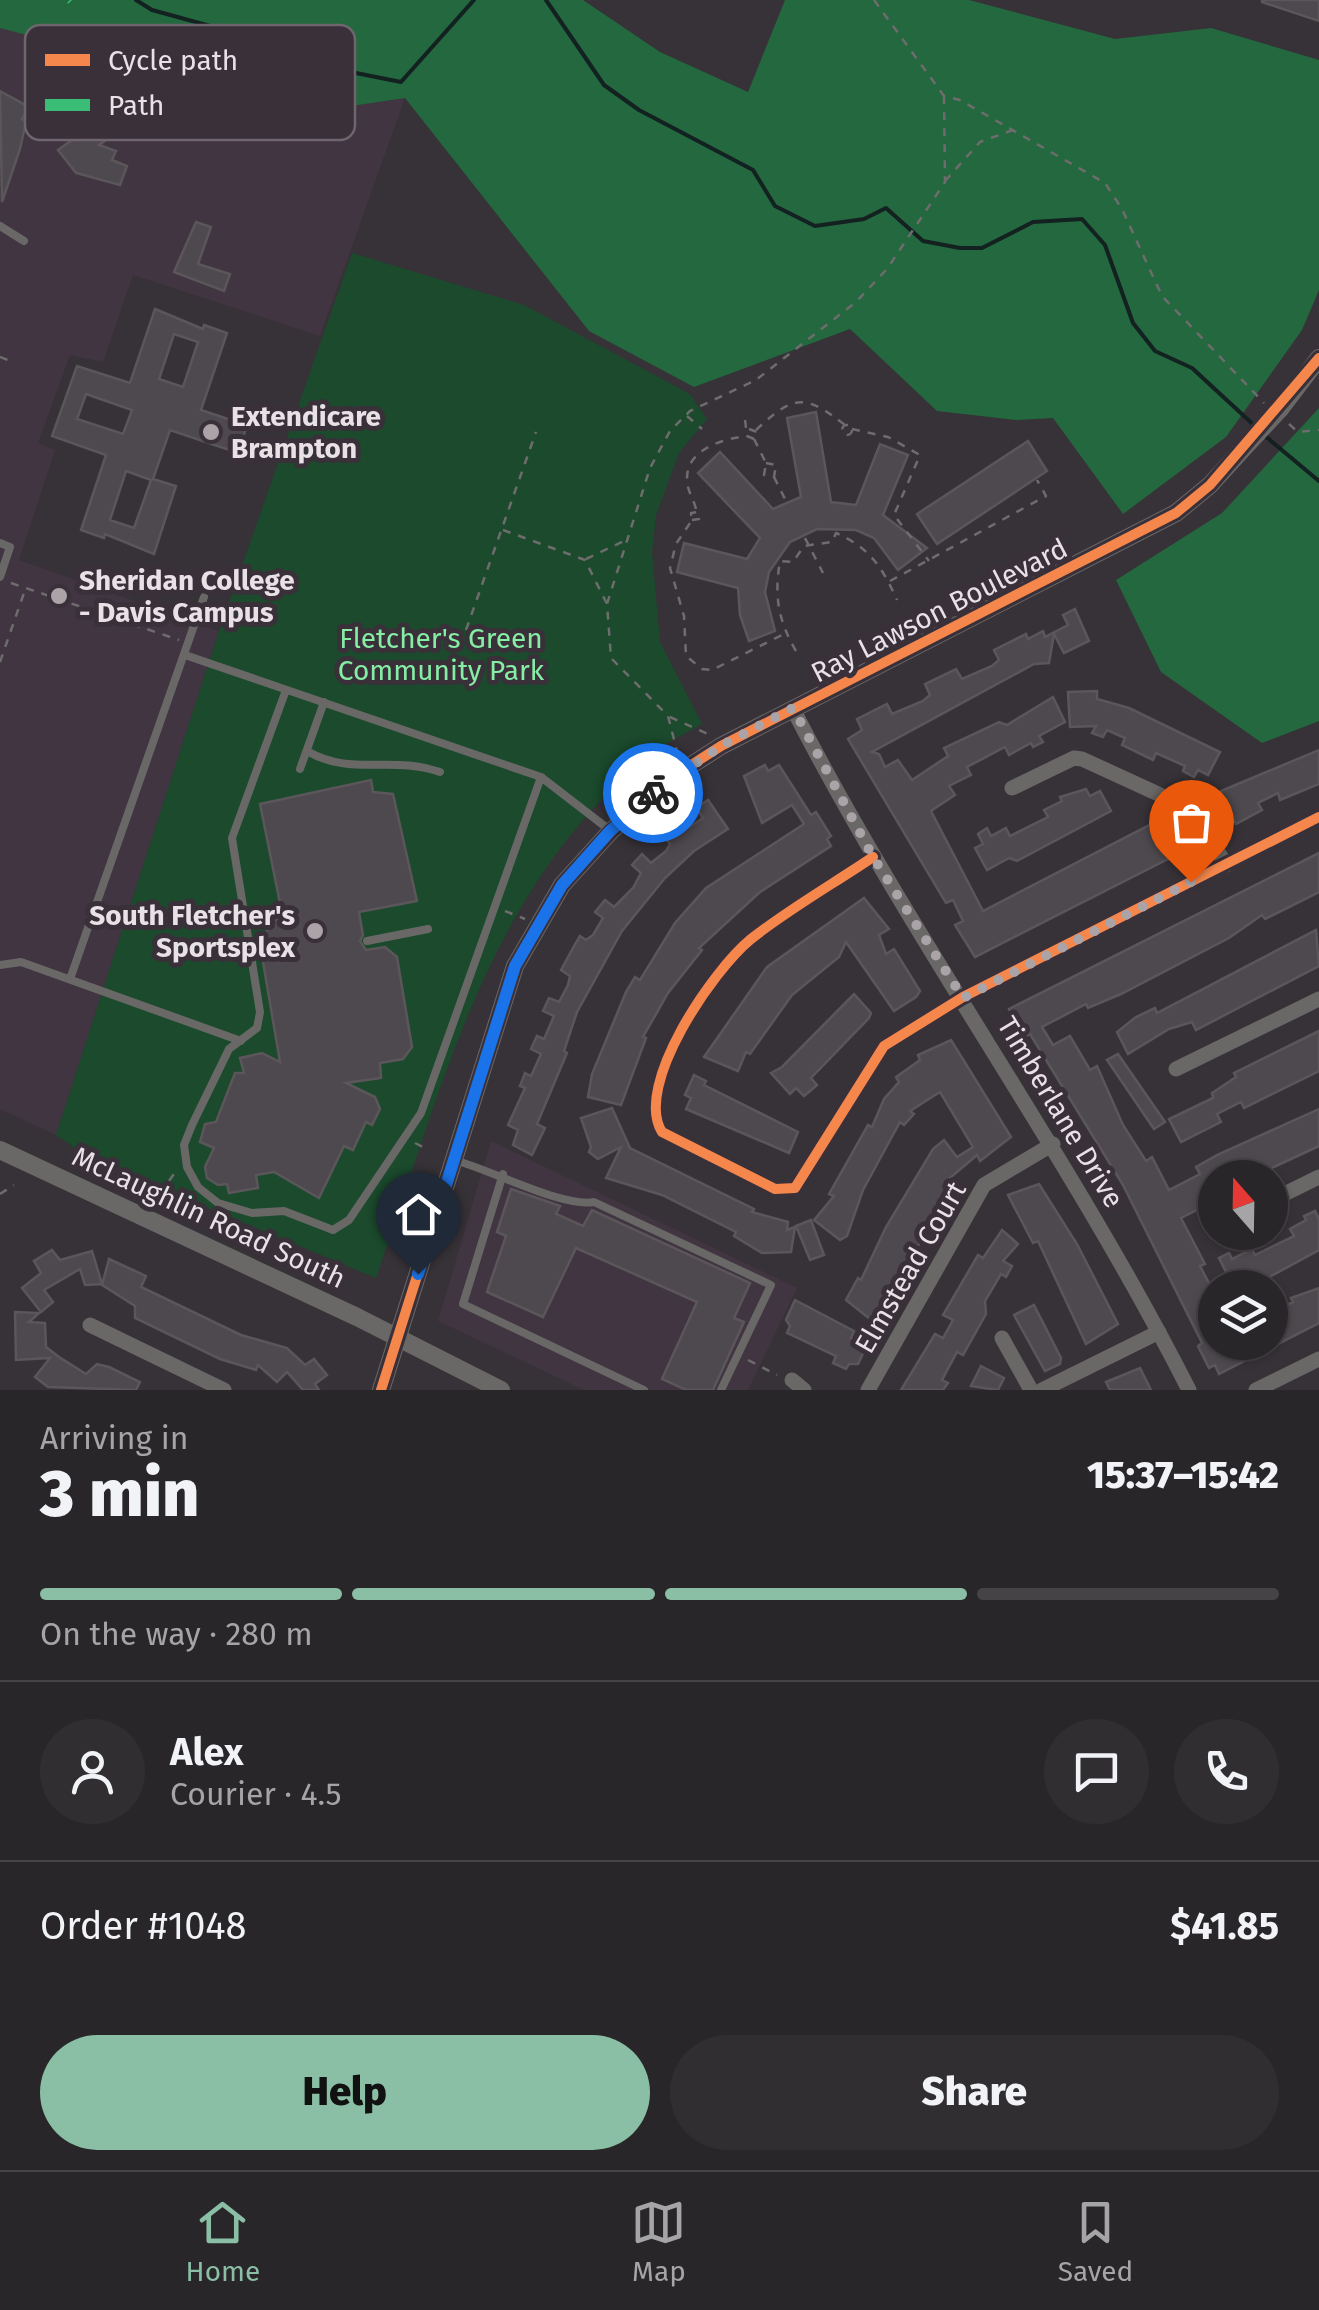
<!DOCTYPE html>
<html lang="en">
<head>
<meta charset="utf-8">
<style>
  :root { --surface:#292629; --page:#312e31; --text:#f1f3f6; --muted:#a5a5a8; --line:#454346; --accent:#8abfa5 }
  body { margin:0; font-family:"Fira Sans",sans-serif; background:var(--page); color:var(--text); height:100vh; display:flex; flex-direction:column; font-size:38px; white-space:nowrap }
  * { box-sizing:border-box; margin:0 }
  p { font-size:32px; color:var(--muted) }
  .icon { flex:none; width:55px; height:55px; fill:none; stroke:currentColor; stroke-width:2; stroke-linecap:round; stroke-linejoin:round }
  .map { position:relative; height:1390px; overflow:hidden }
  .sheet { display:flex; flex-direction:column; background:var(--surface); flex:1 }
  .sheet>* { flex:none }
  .needle { width:65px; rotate:340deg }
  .controls { position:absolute; left:1198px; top:1160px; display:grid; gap:20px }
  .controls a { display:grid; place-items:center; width:90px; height:90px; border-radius:50%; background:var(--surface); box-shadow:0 2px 8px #0004,0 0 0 2px var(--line); font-size:50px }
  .pin { position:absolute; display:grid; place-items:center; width:85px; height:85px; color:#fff; margin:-102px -42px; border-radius:50% 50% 50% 0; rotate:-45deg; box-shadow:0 0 10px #0007 }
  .pin .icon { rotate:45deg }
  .courier { position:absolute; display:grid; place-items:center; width:100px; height:100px; margin:-50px; border:8px solid #1a73e8; border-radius:50%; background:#fff; color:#222; box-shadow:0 2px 12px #0007 }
  .head em { font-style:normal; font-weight:800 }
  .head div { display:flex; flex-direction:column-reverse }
  .head { display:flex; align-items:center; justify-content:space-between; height:170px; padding:0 40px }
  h1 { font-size:65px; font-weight:800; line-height:75px }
  .bar { display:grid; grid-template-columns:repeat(4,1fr); gap:15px 10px; align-content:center; height:120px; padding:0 40px }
  .bar i { height:12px; border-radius:8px; background:var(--line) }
  .bar .on { background:var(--accent) }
  .bar p { grid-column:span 4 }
  .line { display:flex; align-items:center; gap:25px; padding:0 40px; border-top:2px solid var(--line) }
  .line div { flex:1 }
  .round { display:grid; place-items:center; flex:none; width:105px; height:105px; border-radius:52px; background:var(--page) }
  .action { display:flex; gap:20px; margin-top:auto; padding:20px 40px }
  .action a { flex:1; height:115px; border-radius:60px; background:var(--accent); color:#111; font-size:40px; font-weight:800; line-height:115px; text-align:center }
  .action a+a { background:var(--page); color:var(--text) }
  .dock { display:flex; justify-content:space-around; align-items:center; height:140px; border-top:2px solid var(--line); background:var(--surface); font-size:28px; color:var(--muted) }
  .dock a { display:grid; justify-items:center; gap:5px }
  .dock .on { color:var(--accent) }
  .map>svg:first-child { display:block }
  .built { fill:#413541 }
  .green { fill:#1b4a2d }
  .forest { fill:#23683e }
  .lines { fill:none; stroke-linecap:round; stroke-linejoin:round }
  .stream { stroke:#132121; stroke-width:4 }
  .building { fill:#4e494e; stroke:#5a565a; stroke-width:2.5; fill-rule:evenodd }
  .path { stroke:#6e6c6d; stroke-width:2.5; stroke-dasharray:8 8; stroke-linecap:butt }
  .service { stroke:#696867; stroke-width:8 }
  .minor { stroke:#696867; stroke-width:15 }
  .tertiary { stroke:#696867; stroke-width:18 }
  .tertiary-bridge { stroke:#696867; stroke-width:18 }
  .quiet { stroke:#3abd76; stroke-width:8; stroke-dasharray:15 8; stroke-linecap:butt }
  .cycleway-casing { stroke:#393039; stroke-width:16 }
  .cycleway { stroke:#f5874c; stroke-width:10 }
  .done { stroke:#aaa4a9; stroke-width:10; stroke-dasharray:0 18 }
  .route { stroke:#1a73e8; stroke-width:12 }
  .poi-dot { fill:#aaa4a9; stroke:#393039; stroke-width:4 }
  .labels { text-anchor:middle; stroke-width:10; stroke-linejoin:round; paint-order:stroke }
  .poi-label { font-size:28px; font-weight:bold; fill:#e8e2e7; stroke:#393039; text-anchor:start }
  .street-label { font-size:28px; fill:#e8e2e7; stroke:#393039 }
  .park-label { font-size:28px; fill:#86eda5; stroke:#393039 }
  .key { fill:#393039; stroke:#6e656d; stroke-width:2.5 }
  .key-label { font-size:28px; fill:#e8e2e7 }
</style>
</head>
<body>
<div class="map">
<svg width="1319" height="1390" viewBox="0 0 1319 1390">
  <rect width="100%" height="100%" fill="#373237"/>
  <g class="built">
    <path d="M0 0H56L405 98 320 336 133 275 103 362 70 355 38 443 55 450 19 560 219 631 56 1135 0 1109Z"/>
    <path d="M491 1141 797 1288 748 1390H584L438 1321Z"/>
  </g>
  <path class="green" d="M352 253 524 305 690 394 707 419 679 453 656 515 652 552 660 642 702 724C683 735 660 745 644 759 485 895 442 1089 376 1278L91 1159 56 1135 219 631Z"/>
  <g class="forest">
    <path d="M0 0H583L660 52 748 92 785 0H969L1115 39 1211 28 1319 60V290L1302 330 1226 437 1123 514 1053 418 1016 420 937 411 850 329 694 387 589 331 405 98 284 116 214 63 46 40 0 28Z"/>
    <path d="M1319 408V721L1262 743 1161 672 1116 580 1222 513Z"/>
  </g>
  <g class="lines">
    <g class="stream">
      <path d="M136 0 152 10 265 41 331 68 401 82 474 0"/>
      <path d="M546 0 604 85 639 110 753 170 775 206 815 226 864 219 886 208 923 241 960 248H982L1033 222 1082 219 1105 245 1133 323 1155 351 1192 368 1257 428"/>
      <path d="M1264 435 1319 481"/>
    </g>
  </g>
  <g class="building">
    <path d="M1262 0H1319V21L1262 2Z"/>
    <path d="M0 91 29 107 22 119 26 122 20 149 2 202Z"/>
    <path d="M97 122 109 138 99 145 116 151 112 160 127 166 120 185 76 173 58 150Z"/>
    <path d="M196 222 211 227 198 264 230 274 224 291 174 272Z"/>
    <path d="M155 309 203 329 204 325 227 333 201 410 231 420 236 404 252 410 238 453 170 430 153 479 176 486 154 554 105 534 104 538 81 530 106 455 52 436 77 366 130 383ZM174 334 198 342 183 387 159 379ZM86 394 132 410 123 434 77 419ZM126 471 151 480 134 528 110 520Z"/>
    <path d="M816 412 831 502 856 505 880 444 908 455 883 515 927 548 898 570 874 538 856 530 817 529 790 542 769 572 765 592 775 631 749 641 740 615 738 588 677 572 684 543 747 559 760 538 698 473 720 452 773 509 801 497 787 418Z"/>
    <path d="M1028 441 1047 471 937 544 917 514Z"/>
    <path d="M1075 609 1089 641 1064 653 1054 634 1049 663 1034 664 872 752 879 754 885 767 898 760 912 780 948 756 944 748 999 722 1007 725 1053 697 1065 722 1039 736 1043 742 1033 747 1031 743 1009 755 1005 747 967 767 971 775 949 786 955 795 931 811 983 911 1165 817 1180 853 975 957 955 925 963 921 953 900 946 903 848 739 862 730 857 719 887 704 892 714 923 701 930 695 925 684 956 669 962 679 992 666 999 660 994 650 1026 634 1028 639 1043 631 1045 637 1068 625 1063 615Z"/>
    <path d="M1097 691V699L1129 708 1220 752 1208 775 1198 770 1194 777 1183 771 1185 766 1156 753 1153 760 1122 745 1125 738 1107 730 1103 737 1092 733 1096 726 1070 727 1068 692Z"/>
    <path d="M1319 750V784L1280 800 1278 793 1258 803 1262 810 1236 824 1231 813 1225 816 1214 794Z"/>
    <path d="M765 765 768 771 779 765 811 815 816 812 831 836 827 839 831 846 760 892 699 948 702 950 668 993 643 1037 646 1038 621 1105 588 1097 592 1074 626 992 635 977 640 980 675 923 706 888 804 824 792 805 762 823 744 776Z"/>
    <path d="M371 780 373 792 393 794 417 901 359 912 363 935 360 941 366 950 385 947 397 957 412 1047 403 1059 380 1063 381 1078 346 1083 375 1097 380 1109 372 1125 366 1122 353 1150 344 1146 319 1198 274 1172 256 1175 258 1188 229 1193 227 1184 218 1185 207 1178 205 1167 214 1148 200 1142 205 1124 216 1122 235 1073H244L240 1058 262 1053 280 1062 260 944 268 941 265 922 283 918 260 804Z"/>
    <path d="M1086 789 1090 796 1100 791 1111 811 1017 861 1009 858 987 870 975 848 983 844 978 834 987 828 991 836 1006 828 1010 836 1048 817 1044 810 1062 801 1060 797Z"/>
    <path d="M708 800 728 829 694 851 665 878 622 931 577 1012 564 1051 567 1053 537 1124 545 1128 532 1155 513 1145 518 1130 508 1125 525 1088 520 1086 525 1073 531 1076 541 1054 531 1049 537 1036 544 1039 554 1016 543 1011 549 998 559 1002 568 985 570 976 561 970 574 946 580 936 586 940 593 935 603 918 595 912 605 900 614 907 633 888 641 873 632 865 642 854 651 863 666 851 670 844 663 835 675 826 680 833 703 818 696 808Z"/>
    <path d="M1319 853V892L1265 919 1262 915 1229 938 1121 994 1088 1008 1086 1004 1042 1027 1053 1045 1070 1036 1090 1070 1097 1066 1123 1125 1146 1161 1152 1157 1169 1190 1200 1174 1196 1167 1217 1155 1319 1109V1146L1263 1172 1258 1163 1229 1178H1215V1201L1181 1218 1205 1264 1200 1266 1210 1285 1228 1276 1219 1258 1229 1253 1232 1259 1252 1249 1255 1255 1294 1236 1290 1229 1306 1220 1304 1216 1315 1211 1319 1219V1250L1262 1281 1253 1278 1234 1288H1215V1319L1206 1323 1215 1342H1270V1313L1293 1302 1291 1298 1319 1288V1323L1219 1374 1215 1365 1209 1368 1198 1346 1202 1343 1123 1185 1030 1034 1022 1038 1009 1009Z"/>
    <path d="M864 898 889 929 879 935 886 954 894 949 920 991 916 997 894 1011 846 942 839 957 792 995 750 1054 746 1052 738 1071 704 1057 767 967Z"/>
    <path d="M1316 930 1319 966 1196 1030 1192 1022 1169 1029 1128 1054 1117 1032 1136 1017 1155 1008 1157 1013Z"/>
    <path d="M854 994 871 1013 869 1018 811 1078 817 1085 804 1096 796 1088 790 1094 771 1073 782 1067Z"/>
    <path d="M1319 1031V1071L1244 1108 1241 1102 1217 1114 1221 1122 1181 1142 1169 1119 1213 1098 1212 1093 1236 1077 1234 1073Z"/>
    <path d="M951 1040 1011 1137 980 1161 977 1155 944 1183 949 1187 943 1201 875 1323 846 1300 858 1278 861 1280 886 1227 933 1149 944 1140 957 1157 973 1147 940 1092 910 1111 914 1114 904 1125 900 1122 863 1190 847 1236 840 1240 814 1220 834 1196 829 1194 868 1125 872 1127 884 1099 899 1082 896 1077 920 1060 918 1055Z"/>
    <path d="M1118 1054 1165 1122 1154 1129 1107 1060Z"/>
    <path d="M694 1075 706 1081 704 1085 798 1132 789 1153 686 1109 691 1098 685 1095Z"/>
    <path d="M612 1108 630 1148 754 1209 752 1212 788 1222 787 1230 795 1227 791 1252 762 1253 734 1236 736 1232 662 1195 606 1178 621 1147 598 1159 589 1152 591 1147 581 1118Z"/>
    <path d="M1039 1184 1077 1244 1118 1324 1086 1344 1038 1241 1033 1243 1008 1195Z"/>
    <path d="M511 1189 560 1206 556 1214 583 1226 592 1210 750 1283 734 1318 744 1322 713 1390H686L662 1379 697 1302 576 1248 543 1317 487 1292 506 1236 497 1232Z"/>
    <path d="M811 1220 824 1255 810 1260 796 1226Z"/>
    <path d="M1002 1230 1018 1244 1003 1261 1012 1266 1006 1277 1001 1274 985 1301 986 1314 963 1355 957 1352 942 1380 948 1383 943 1390H901L935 1334 943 1338 953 1320 943 1315 978 1255 983 1258Z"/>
    <path d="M52 1250 60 1260 92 1251 102 1284 85 1285 80 1269 44 1290 53 1302 41 1312 22 1288 41 1273 34 1261Z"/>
    <path d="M109 1259 146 1276 141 1287 241 1335 287 1348 305 1365 314 1359 327 1375 315 1384 319 1390H303L287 1372 277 1382 258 1365 256 1370 220 1359 135 1318V1306L102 1285Z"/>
    <path d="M795 1300 854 1331 851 1338 867 1345 858 1364H849L846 1369 833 1363 836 1356 787 1333 790 1326 786 1320Z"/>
    <path d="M1034 1305 1061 1358 1060 1364 1045 1371 1014 1315Z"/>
    <path d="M15 1312 39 1313 29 1322 45 1323 46 1347 59 1357 86 1374 97 1364 109 1367 140 1382 136 1390 48 1387 35 1377 50 1358 16 1360Z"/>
    <path d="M981 1366 1004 1378 998 1390 971 1386Z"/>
    <path d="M1140 1368 1151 1390H1110L1106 1382Z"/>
  </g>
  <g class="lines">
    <g class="path">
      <path d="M874 0 944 96 960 100 1105 183 1122 209 1162 296 1264 403"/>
      <path d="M945 181 980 142 1013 130"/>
      <path d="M0 357 13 362"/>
      <path d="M687 416 702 429"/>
      <path d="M745 420 747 436 754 439 757 432 749 429"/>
      <path d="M1289 424 1298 432 1319 430"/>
      <circle cx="847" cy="430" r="5"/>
      <path d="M852 429 888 437 920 455 894 515 929 561"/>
      <path d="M756 430C794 394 805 394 845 425"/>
      <path d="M754 439 766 463 764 475 774 477 776 465 766 463"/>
      <path d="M774 477 787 503"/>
      <path d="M696 509C694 501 690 495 688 487 680 451 721 439 747 436"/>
      <path d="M692 520 699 519 698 512 691 513 692 520 676 544 670 568 684 616 686 656 702 669 712 670 786 633"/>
      <path d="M503 530 585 560 607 604"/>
      <path d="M805 538 823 573"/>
      <path d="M586 559 624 541"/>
      <path d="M890 581 1046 496 1037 480"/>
      <path d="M11 583 179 640"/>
      <path d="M466 630 536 432"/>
      <path d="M796 651C778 620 774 596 780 561L793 562 804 546 832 542 836 533C870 548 882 567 897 600"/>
      <path d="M0 662 25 590"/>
      <path d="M670 717 708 734"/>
      <path d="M678 755 668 716 611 658 607 604 650 468 670 431 690 411 756 380 856 302 887 269 945 182 944 96"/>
      <path d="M505 911 525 919"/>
      <path d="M415 1143 427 1149"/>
      <path d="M0 1194 14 1185"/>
      <path d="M160 1194 178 1168"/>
      <path d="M748 1360 777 1375"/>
    </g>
    <g class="service">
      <path d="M0 226 24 241"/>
      <path d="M0 543 10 547 0 577"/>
      <path d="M185 655 541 777 611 831"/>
      <path d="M286 690 232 838 260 1012 257 1028 229 1049 192 1125 184 1145 187 1167 198 1187 218 1203 252 1213 284 1211 333 1230 349 1220 421 1113 541 777"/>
      <path d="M307 751C351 777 392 755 440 772"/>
      <path d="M300 769 324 702"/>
      <path d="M367 941 428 929"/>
      <path d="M0 965 21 962 241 1041"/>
      <path d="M70 979 204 597"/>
      <path d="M454 1160C492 1170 563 1208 594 1202L771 1285 721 1390"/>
      <path d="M503 1174 463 1304 644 1390"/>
    </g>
    <g class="minor">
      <path d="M793 709C913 943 1070 1155 1189 1390"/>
      <path d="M1012 788 1074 758 1082 759 1193 810 1226 865"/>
      <path d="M873 857C833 884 789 909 751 939 713 970 633 1086 662 1132L775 1189 795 1188 884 1046 963 997 1319 817"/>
      <path d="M1176 1069 1319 999"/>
      <path d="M1270 1201 1319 1177"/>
      <path d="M90 1325 224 1390"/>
      <path d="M1002 1338 1031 1390"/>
      <path d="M792 1380 804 1390"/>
      <path d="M868 1390 984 1185 1053 1144"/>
      <path d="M1042 1390 1159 1332"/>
      <path d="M1256 1390 1319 1359"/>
    </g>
    <g class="tertiary">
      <path d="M1280 409 1319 358"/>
      <path d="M0 1150 357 1317 501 1390"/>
      <path d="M381 1390 515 966 562 885 611 831 682 771 721 746 1176 513 1210 485 1241 451"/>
    </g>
    <path class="tertiary-bridge" d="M1241 451 1280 409"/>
    <path class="quiet" d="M70 0 71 1"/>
    <defs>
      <g id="cycleway">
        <path d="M873 857C833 884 789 909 751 939 713 970 633 1086 662 1132L775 1189 795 1188 884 1046 963 997 1319 817"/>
        <path d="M381 1390 515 966 562 885 611 831 682 771 721 746 1176 513 1210 485 1319 358"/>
      </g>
    </defs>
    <use href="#cycleway" class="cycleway-casing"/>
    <use href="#cycleway" class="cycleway"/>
  </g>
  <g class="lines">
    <path class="done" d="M653 793 721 746 793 708 873 857 963 998 1191 882"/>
    <path class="route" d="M418 1274 515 966 562 885 610 831 653 793"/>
  </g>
  <g class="poi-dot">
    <circle cx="211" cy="432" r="10"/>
    <circle cx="59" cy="596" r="10"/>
    <circle cx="315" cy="931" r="10"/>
  </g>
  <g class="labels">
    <g class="poi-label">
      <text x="231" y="426">Extendicare<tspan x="231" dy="32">Brampton</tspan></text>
      <text x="79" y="590">Sheridan College<tspan x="79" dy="32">- Davis Campus</tspan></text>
      <text x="295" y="925" text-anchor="end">South Fletcher's<tspan x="295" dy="32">Sportsplex</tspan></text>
    </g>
    <g class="street-label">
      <text transform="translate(939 610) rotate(-27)" y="10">Ray Lawson Boulevard</text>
      <text transform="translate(1061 1112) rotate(59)" y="10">Timberlane Drive</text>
      <text transform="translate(209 1217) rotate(25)" y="10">McLaughlin Road South</text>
      <text transform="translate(910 1267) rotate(-60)" y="10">Elmstead Court</text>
    </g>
    <g class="park-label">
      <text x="441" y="648">Fletcher's Green<tspan x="441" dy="32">Community Park</tspan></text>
    </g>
  </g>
  <rect x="25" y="25" width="330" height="115" rx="15" class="key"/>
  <rect x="45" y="54" width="45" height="12" fill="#f5874c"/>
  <rect x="45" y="99" width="45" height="12" fill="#3abd76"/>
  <g class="key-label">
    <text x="108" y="70">Cycle path</text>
    <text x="108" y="115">Path</text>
  </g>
</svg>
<div class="controls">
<a><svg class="needle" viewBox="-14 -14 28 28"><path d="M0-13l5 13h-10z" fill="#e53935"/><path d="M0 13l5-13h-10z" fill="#a5a5a8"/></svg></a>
<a><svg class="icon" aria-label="layers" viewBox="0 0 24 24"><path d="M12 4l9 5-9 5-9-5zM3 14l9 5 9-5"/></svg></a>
</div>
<div class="pin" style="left:1191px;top:882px;background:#ea580c"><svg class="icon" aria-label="bag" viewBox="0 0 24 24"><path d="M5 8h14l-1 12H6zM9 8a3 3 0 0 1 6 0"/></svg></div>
<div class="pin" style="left:418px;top:1274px;background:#1f2937"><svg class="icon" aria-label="home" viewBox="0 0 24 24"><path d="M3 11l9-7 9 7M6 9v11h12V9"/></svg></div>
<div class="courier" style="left:653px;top:793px"><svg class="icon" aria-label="bike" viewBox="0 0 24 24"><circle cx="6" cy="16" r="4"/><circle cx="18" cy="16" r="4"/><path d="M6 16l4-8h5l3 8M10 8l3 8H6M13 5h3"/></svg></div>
</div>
<section class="sheet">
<div class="head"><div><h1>3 min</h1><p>Arriving in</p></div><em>15:37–15:42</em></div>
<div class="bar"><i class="on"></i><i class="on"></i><i class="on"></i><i></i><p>On the way · 280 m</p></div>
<div class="line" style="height:180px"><a class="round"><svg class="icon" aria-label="person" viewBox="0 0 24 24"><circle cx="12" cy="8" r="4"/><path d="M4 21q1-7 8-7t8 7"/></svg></a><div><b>Alex</b><p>Courier · 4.5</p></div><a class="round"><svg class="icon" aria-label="chat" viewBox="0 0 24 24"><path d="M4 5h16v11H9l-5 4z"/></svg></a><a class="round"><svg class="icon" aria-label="phone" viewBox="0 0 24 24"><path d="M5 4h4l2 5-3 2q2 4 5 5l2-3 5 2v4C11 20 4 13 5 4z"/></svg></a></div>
<div class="line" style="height:130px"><div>Order #1048</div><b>$41.85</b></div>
<div class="action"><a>Help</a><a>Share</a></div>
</section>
<nav class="dock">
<a class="on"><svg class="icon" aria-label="home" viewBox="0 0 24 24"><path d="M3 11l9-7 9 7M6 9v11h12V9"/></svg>Home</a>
<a><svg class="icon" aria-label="map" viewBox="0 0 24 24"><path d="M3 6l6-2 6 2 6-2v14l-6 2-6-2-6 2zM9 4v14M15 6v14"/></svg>Map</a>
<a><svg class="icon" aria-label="saved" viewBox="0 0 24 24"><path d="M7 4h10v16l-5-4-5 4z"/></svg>Saved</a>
</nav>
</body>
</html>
